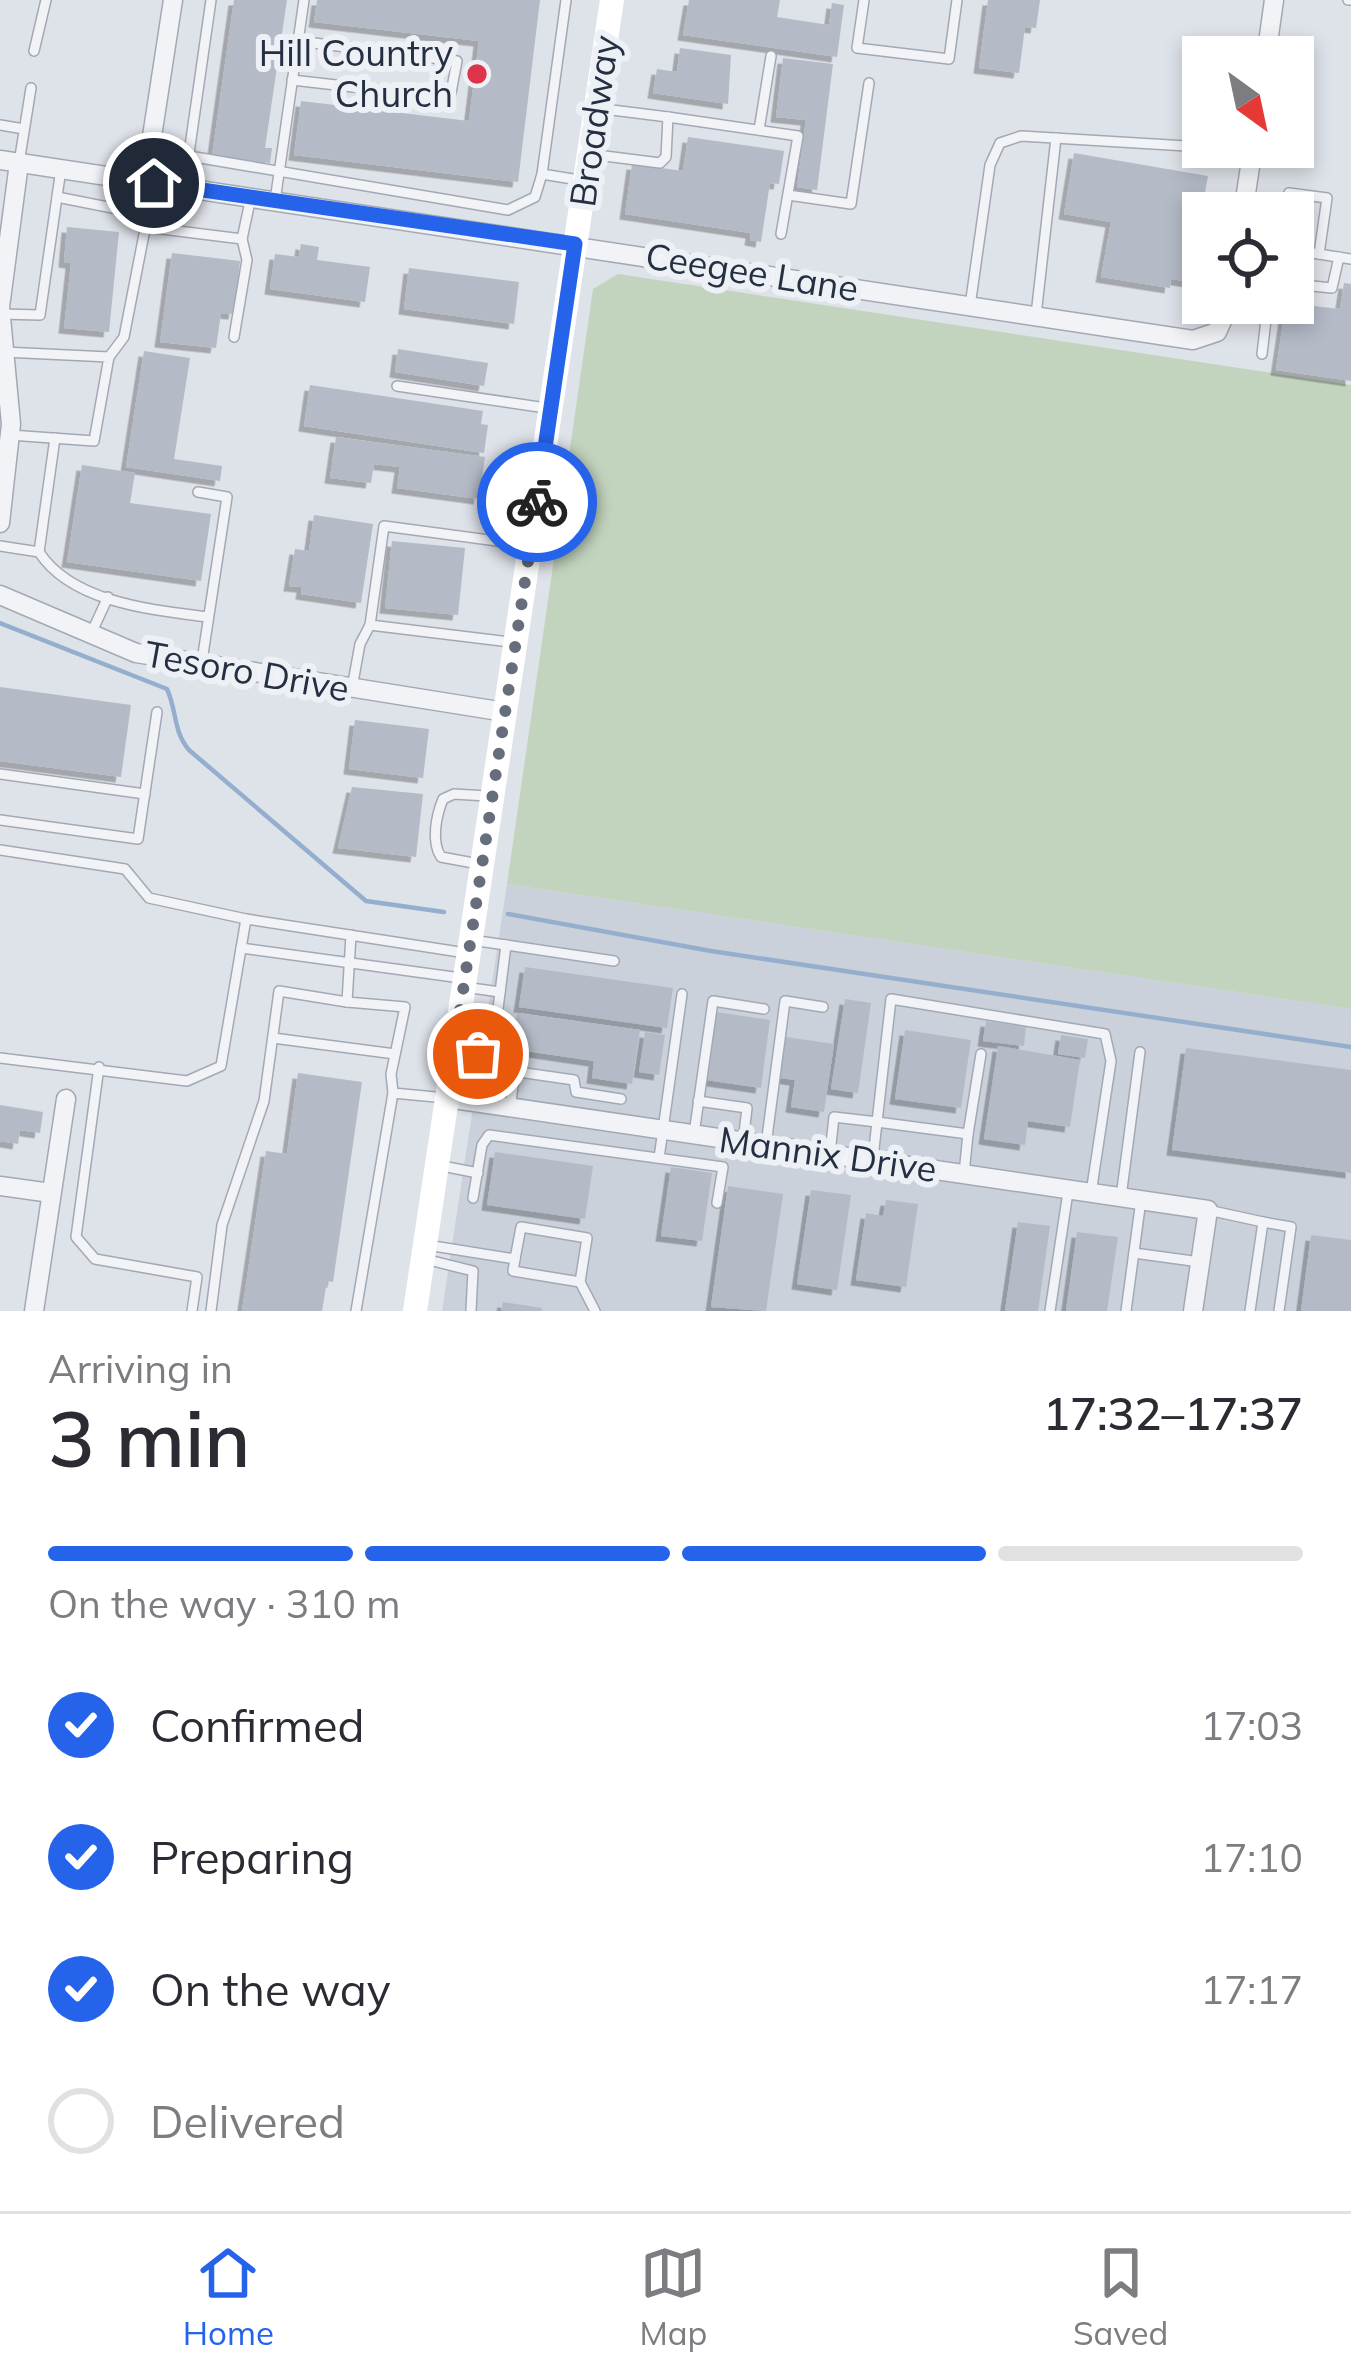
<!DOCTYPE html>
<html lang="en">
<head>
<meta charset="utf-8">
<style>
  :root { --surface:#fff; --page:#f7f7f7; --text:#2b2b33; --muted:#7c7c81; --line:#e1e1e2; --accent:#2563eb }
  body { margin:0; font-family:Mulish,sans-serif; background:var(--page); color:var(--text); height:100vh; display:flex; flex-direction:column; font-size:45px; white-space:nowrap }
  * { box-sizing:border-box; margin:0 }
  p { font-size:39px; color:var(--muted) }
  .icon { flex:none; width:66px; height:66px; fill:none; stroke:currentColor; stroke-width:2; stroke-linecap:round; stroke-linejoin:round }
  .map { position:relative; height:1311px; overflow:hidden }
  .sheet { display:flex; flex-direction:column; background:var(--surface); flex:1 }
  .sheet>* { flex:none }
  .needle { width:78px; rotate:147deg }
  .fabs { position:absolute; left:1182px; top:36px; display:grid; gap:24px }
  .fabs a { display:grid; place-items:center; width:132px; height:132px; border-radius:0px; background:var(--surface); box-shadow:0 6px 18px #0003; font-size:60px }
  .pin { position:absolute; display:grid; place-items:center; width:102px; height:102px; color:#fff; margin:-51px; border:6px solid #fff; border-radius:50%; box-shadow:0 3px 12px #0007 }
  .courier { position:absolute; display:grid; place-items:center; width:120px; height:120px; margin:-60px; border:9px solid #2563eb; border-radius:50%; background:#fff; color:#222; box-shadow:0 3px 15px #0007 }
  .head em { font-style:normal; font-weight:600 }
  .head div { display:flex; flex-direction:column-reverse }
  .head { display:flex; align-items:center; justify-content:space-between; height:204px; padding:0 48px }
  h1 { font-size:78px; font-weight:600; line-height:90px }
  .bar { display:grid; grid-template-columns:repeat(4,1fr); gap:18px 12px; align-content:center; height:144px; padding:0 48px }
  .bar i { height:15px; border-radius:9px; background:var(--line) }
  .bar .active { background:var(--accent) }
  .bar p { grid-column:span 4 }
  ol { padding:0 48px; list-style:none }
  li { display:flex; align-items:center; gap:36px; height:132px }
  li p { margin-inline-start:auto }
  li .icon { padding:12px; border-radius:50%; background:var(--accent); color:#fff; stroke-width:4 }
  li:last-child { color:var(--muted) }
  li i { width:66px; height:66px; border:6px solid var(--line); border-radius:50% }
  .tabs { display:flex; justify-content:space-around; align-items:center; height:168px; border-top:3px solid var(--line); background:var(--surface); font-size:33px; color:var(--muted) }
  .tabs a { display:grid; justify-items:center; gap:6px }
  .tabs .active { color:var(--accent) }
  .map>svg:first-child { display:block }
  .built { fill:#cbd1db }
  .green { fill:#c3d4be }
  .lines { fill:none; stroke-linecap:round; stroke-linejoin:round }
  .stream { stroke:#94afcd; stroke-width:4.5 }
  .building { fill:#b4bbc7; filter:url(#shadow) }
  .service-casing { stroke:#a3a9b4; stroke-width:12 }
  .minor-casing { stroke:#a3a9b4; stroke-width:21 }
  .service { stroke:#f1f3f7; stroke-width:9 }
  .minor { stroke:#f1f3f7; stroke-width:18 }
  .secondary { stroke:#fff; stroke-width:24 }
  .done { stroke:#666e7c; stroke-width:12; stroke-dasharray:0 21.6 }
  .route { stroke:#2563eb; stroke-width:15 }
  .poi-dot { fill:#dd344b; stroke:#edf1f6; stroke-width:4.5 }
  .labels { text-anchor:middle; stroke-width:12; stroke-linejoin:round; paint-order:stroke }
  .poi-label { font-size:36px; fill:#252f42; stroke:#edf1f6; text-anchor:end }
  .street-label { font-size:36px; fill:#252f42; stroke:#edf1f6 }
</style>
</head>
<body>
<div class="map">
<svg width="1351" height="1311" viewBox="0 0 1351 1311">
  <defs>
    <filter id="shadow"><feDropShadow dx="-5.5" dy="5.5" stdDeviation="0" flood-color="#0004"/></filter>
  </defs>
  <rect width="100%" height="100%" fill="#dee2e9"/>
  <path class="built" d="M507 884 1351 1009V1311H442Z"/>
  <path class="green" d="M618 274 1351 385V1009L507 884 593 289Z"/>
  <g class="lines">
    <g class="stream">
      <path d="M0 623 167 689C177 711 173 731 189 750L366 901 444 912"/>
      <path d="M508 914 711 951 1351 1047"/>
    </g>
  </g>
  <g class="building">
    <path d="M234 0H287L265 148H272L270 163 212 156Z"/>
    <path d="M317 0H540L518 182 294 155 301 101 469 121 479 41 314 22Z"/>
    <path d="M689 0H780L777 17 829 25 832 3 844 5 837 57 683 35Z"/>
    <path d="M988 0H1040L1036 28 1025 27 1019 73 979 68Z"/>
    <path d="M680 48 731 55 728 104 653 93 657 69 677 72Z"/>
    <path d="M783 58 833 64 817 190 797 187 806 120 776 117Z"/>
    <path d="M688 137 784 151 779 184 770 183 761 242 750 240 751 233 625 214 632 164 683 171Z"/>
    <path d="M1074 153 1208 176 1197 236 1203 237V248L1197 283 1171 279 1170 288 1101 277 1111 222 1064 214Z"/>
    <path d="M67 227 119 232 109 332 64 328 71 263 64 262Z"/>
    <path d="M301 244 319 247 317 260 370 267 365 302 270 289 275 254 299 257Z"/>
    <path d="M172 253 240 261 234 314 221 313 216 348 160 342Z"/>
    <path d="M409 268 519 282 514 324 404 309Z"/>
    <path d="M1344 283 1351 284V381L1276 370 1286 303 1340 309Z"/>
    <path d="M398 349 488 363 484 386 395 372Z"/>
    <path d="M144 351 190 358 174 459 222 466 220 481 126 467Z"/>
    <path d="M310 385 483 411 481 424 488 425 484 453 304 426Z"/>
    <path d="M336 437 485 457 479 499 397 488 400 467 374 464 371 483 330 478Z"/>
    <path d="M82 465 135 473 130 503 211 514 201 581 67 562Z"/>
    <path d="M314 515 373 524 361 603 301 594 302 587 289 586 295 549 309 551Z"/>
    <path d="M392 541 465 548 458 615 385 608Z"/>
    <path d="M0 687 131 705 121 777 0 761Z"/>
    <path d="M355 720 429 729 423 778 349 769Z"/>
    <path d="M352 787 423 794 416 857 338 848Z"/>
    <path d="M525 967 673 988 667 1028 519 1007Z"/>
    <path d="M845 999 871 1003 858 1093 831 1089Z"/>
    <path d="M716 1012 770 1020 761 1088 706 1080Z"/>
    <path d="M517 1013 640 1030 632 1084 592 1078 594 1061 512 1049Z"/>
    <path d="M986 1021 1026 1027 1024 1046 983 1041Z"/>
    <path d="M905 1030 971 1040 961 1108 895 1099Z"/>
    <path d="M645 1032 665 1035 659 1075 639 1072Z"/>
    <path d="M1061 1035 1088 1039 1085 1058 1058 1054Z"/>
    <path d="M786 1037 834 1044 824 1112 791 1107 795 1080 780 1078Z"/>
    <path d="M998 1046 1080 1060 1070 1127 1028 1121 1025 1145 984 1139Z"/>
    <path d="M1186 1048 1351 1070V1173L1172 1150Z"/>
    <path d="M298 1073 362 1082 333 1282 327 1281 322 1311H242L266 1151 287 1154Z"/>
    <path d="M0 1105 43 1112 40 1133 20 1130 18 1144 0 1141Z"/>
    <path d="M495 1152 593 1166 585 1219 487 1205Z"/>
    <path d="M671 1167 712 1173 702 1241 661 1236Z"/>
    <path d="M728 1186 783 1194 766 1311 711 1307Z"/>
    <path d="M811 1190 851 1195 837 1290 797 1284Z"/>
    <path d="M886 1200 918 1204 906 1287 856 1280 866 1213 883 1216Z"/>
    <path d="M1018 1222 1050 1226 1038 1311H1005Z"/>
    <path d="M1077 1232 1118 1237 1107 1311H1066Z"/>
    <path d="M1311 1235 1351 1240V1311H1301Z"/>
    <path d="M503 1302 542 1308 541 1311H501Z"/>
  </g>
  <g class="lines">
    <defs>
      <g id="service">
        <path d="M864 0 857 48 949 59 957 0"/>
        <path d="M1348 0H1351"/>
        <path d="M34 51 46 0"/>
        <path d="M292 80 450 98 457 61 298 41"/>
        <path d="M668 117 798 136 781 234"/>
        <path d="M0 125 24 129"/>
        <path d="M759 130 771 56"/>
        <path d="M1210 147 1252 152"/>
        <path d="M589 154 660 163 666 157 668 117 596 108"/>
        <path d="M189 156 508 210 535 197 542 174 585 181"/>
        <path d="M19 163 31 88"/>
        <path d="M542 174 566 0"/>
        <path d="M184 188 211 0"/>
        <path d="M788 195 851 204 869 83"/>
        <path d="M57 197 148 215"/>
        <path d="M275 201 304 0"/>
        <path d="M1285 213 1289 193 1327 198 1319 254"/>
        <path d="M146 227 242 239 251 197"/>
        <path d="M1293 250 1351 259"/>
        <path d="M1293 284 1332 288 1339 257"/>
        <path d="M970 306 990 165 1000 143 1021 136 1203 147"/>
        <path d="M1 314 40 315 61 169"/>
        <path d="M1036 315 1056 138"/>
        <path d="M234 337 247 260 242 239"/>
        <path d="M4 352 109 357 94 441 10 435"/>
        <path d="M1262 354 1268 303"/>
        <path d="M109 357 124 337 154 183"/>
        <path d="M397 386 546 408"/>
        <path d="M198 492 227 497 202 661"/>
        <path d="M0 546 39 552 55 438"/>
        <path d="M39 552C72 603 153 610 208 617"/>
        <path d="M90 636 108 597"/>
        <path d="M510 642 370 625 384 526 527 545"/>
        <path d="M352 688 360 644 370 625"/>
        <path d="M0 774 145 794"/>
        <path d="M0 820 138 839 157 712"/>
        <path d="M0 850 125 869 149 898 246 919 466 953"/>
        <path d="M479 864 441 857C431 842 436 816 443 799L454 794 487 796"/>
        <path d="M351 935 347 1002 405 1007 391 1074 393 1093 446 1098"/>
        <path d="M471 940 506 945"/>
        <path d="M241 948 461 978"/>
        <path d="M614 961 506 945 492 1056 498 1069 574 1080 576 1092 621 1099"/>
        <path d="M464 987 500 992"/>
        <path d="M273 1038 395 1054"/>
        <path d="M456 1050 492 1056"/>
        <path d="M0 1058 187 1081 221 1066 246 919"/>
        <path d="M99 1067 76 1237 95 1259 197 1277 192 1311"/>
        <path d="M698 1101 747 1108 743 1142"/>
        <path d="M510 1107 515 1073"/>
        <path d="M694 1134 713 1001 764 1009"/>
        <path d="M968 1134 981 1054"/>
        <path d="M766 1145 785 1001 823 1007"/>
        <path d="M830 1153 834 1117 877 1122 891 999 1105 1034 1111 1061 1091 1193"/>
        <path d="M659 1158 682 994"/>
        <path d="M873 1158 877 1122 968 1134 964 1174"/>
        <path d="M437 1165 478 1173"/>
        <path d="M1121 1197 1140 1052"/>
        <path d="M473 1198 482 1145 489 1135 723 1167 717 1203"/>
        <path d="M1208 1210 1263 1222 1250 1311"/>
        <path d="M1263 1222 1291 1227 1279 1311"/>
        <path d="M427 1245 515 1259 513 1271 580 1282"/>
        <path d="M1134 1253 1200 1262"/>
        <path d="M425 1259 473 1271 471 1311"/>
        <path d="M515 1259 521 1227 587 1238 580 1282 595 1311"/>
        <path d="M211 1311 222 1225 264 1101 279 991 347 1002"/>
        <path d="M356 1311 393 1093"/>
        <path d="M1050 1311 1068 1192"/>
        <path d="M1126 1311 1141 1200"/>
      </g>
      <g id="minor">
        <path d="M1266 57 1274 0"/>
        <path d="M0 160 1193 340 1217 332 1230 303"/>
        <path d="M145 182 173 0"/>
        <path d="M1243 213 1253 147"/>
        <path d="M0 523 11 424 0 307 19 163"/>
        <path d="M0 595 136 653 505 712"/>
        <path d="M447 1098 1208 1210 1193 1311"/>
        <path d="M0 1186 51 1193"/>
        <path d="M34 1311 66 1099"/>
      </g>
    </defs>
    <use href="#service" class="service-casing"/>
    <use href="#minor" class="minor-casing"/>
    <use href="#service" class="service"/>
    <use href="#minor" class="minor"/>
    <path class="secondary" d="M415 1311 612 0"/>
  </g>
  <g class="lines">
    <path class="done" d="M478 1054 454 1050 537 502"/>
    <path class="route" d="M154 183 575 244 537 502"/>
  </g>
  <circle class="poi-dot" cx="477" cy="74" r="12"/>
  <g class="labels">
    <g class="poi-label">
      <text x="453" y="66">Hill Country<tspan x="453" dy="41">Church</tspan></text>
    </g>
    <g class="street-label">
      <text transform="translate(594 121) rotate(-82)" y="13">Broadway</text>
      <text transform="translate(752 272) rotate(9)" y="13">Ceegee Lane</text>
      <text transform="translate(247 671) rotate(10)" y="13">Tesoro Drive</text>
      <text transform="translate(828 1154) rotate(8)" y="13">Mannix Drive</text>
    </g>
  </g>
</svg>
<div class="fabs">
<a><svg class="needle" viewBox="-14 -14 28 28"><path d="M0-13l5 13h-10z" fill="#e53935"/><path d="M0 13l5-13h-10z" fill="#7c7c81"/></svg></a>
<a><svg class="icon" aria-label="locate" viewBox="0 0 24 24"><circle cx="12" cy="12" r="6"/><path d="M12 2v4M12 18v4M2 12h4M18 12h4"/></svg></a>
</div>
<div class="pin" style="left:478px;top:1054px;background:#ea580c"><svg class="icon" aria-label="bag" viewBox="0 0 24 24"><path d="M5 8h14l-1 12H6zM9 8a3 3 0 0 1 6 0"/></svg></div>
<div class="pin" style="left:154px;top:183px;background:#1f2937"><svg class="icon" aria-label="home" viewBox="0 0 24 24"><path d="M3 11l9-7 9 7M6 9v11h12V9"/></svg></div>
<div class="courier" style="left:537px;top:502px"><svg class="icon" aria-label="bike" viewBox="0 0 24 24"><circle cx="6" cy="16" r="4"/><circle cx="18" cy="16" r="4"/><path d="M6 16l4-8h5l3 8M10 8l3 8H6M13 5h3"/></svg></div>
</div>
<section class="sheet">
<div class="head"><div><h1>3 min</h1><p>Arriving in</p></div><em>17:32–17:37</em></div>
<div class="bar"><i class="active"></i><i class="active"></i><i class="active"></i><i></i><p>On the way · 310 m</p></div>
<ol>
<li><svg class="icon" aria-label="check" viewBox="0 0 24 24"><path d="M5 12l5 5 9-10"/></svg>Confirmed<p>17:03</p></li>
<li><svg class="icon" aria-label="check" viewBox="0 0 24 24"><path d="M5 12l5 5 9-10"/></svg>Preparing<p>17:10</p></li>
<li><svg class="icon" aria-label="check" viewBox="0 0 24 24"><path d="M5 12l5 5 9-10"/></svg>On the way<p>17:17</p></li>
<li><i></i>Delivered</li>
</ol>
</section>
<nav class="tabs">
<a class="active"><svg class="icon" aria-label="home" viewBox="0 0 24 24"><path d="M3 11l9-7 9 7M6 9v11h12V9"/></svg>Home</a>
<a><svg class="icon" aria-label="map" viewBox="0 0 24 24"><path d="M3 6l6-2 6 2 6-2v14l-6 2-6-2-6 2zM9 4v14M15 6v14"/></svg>Map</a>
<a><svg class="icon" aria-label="saved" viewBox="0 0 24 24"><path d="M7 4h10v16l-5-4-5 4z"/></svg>Saved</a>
</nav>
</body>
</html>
